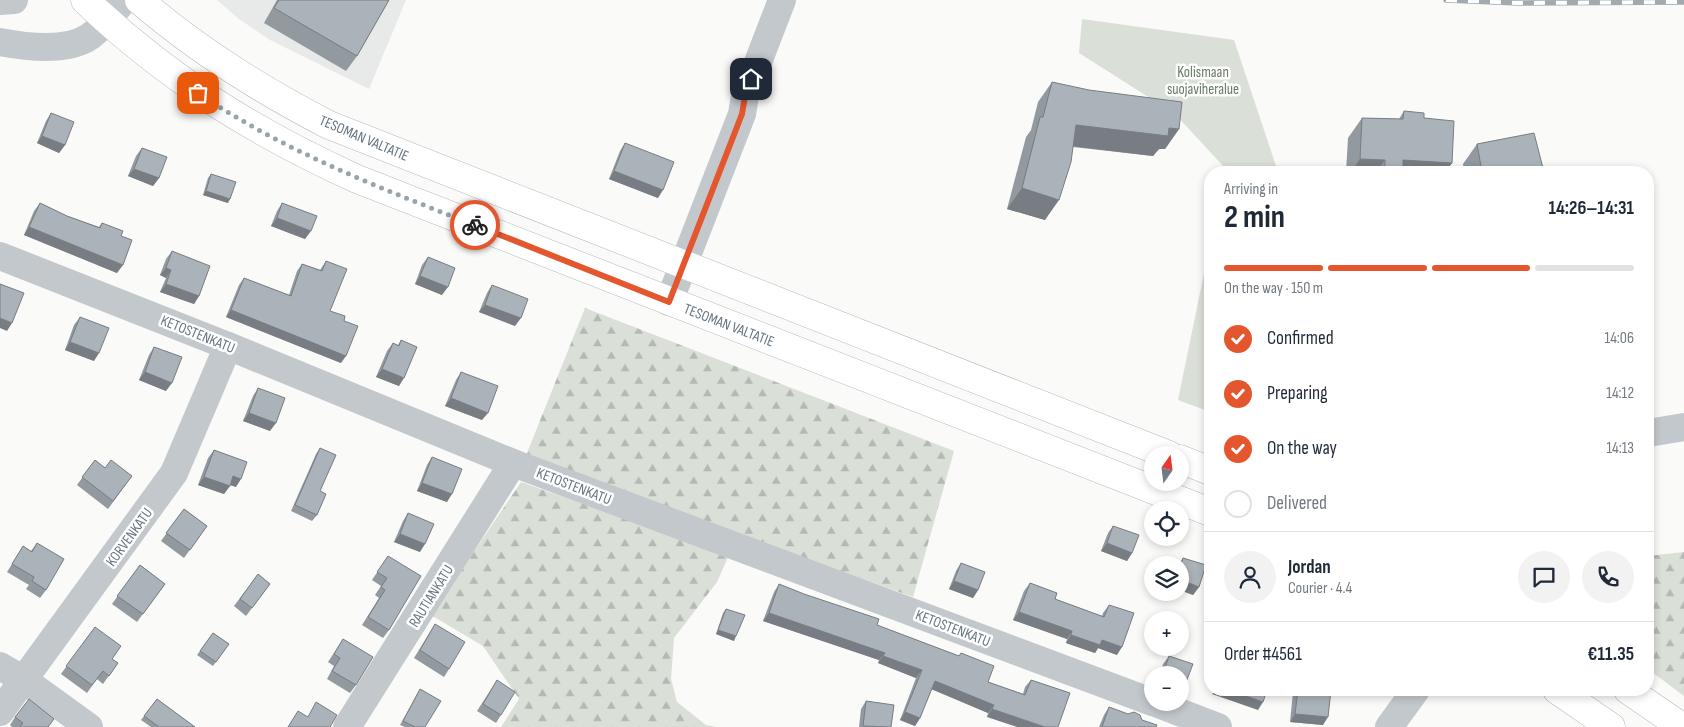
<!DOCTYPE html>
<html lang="en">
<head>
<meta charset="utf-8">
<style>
  :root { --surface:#fff; --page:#f2f2f3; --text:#1f2937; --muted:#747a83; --line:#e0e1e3; --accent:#e4572e }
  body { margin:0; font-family:"Sofia Sans Condensed",sans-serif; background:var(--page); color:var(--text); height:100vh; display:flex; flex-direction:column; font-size:19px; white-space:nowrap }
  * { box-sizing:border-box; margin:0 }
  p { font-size:16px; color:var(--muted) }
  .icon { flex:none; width:28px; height:28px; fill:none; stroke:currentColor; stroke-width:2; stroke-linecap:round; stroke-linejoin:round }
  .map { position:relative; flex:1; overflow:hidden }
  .details { position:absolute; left:1204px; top:166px; width:450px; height:530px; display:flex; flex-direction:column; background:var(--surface); border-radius:20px; box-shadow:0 2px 8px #0003 }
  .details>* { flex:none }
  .needle { width:32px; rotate:14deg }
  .controls { position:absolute; left:1144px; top:446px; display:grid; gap:10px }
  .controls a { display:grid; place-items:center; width:45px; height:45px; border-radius:50%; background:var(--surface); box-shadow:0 2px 8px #0003; font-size:25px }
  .pin { position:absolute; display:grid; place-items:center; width:42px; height:42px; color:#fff; margin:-21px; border-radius:10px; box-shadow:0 2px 8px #0006 }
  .courier { position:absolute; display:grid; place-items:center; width:50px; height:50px; margin:-25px; border:4px solid #e4572e; border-radius:50%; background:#fff; color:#222; box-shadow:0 1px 6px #0007 }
  .overview em { font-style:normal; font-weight:700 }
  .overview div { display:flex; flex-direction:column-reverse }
  .overview { display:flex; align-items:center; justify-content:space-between; height:85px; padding:0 20px }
  h1 { font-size:32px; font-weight:700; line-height:38px }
  .bar { display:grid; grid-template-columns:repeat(4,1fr); gap:8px 5px; align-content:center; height:60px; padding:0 20px }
  .bar i { height:6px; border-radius:4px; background:var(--line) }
  .bar .current { background:var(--accent) }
  .bar p { grid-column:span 4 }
  .line { display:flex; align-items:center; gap:12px; padding:0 20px; border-top:1px solid var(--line) }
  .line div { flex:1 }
  .round { display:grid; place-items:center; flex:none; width:52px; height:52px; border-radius:26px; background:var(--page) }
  ol { padding:0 20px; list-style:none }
  li { display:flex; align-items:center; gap:15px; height:55px }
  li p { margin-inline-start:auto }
  li .icon { padding:5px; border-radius:50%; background:var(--accent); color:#fff; stroke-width:4 }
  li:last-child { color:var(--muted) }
  li i { width:28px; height:28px; border:2px solid var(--line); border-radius:50% }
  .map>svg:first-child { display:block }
  .built { fill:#e8e9e9 }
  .green { fill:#dadfd7 }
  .forest { fill:url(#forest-firs) }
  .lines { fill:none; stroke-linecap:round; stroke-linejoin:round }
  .major-casing { stroke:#b5babe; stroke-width:29 }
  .minor { stroke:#c3c8cc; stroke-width:28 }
  .major { stroke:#fff; stroke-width:28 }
  .rail-casing { stroke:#a2aab0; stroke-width:5.5 }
  .rail { stroke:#fff; stroke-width:4; stroke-dasharray:11; stroke-linecap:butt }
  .wall { fill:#929a9f }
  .shaded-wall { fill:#777d82 }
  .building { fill:#aab3b9; stroke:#777d82 }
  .done { stroke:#99a4ac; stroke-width:5; stroke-dasharray:0 9 }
  .route { stroke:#e4572e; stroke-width:6 }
  .labels { text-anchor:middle; stroke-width:5; stroke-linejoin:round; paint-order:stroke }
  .park-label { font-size:15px; fill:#687a64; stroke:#fff }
  .street-label { font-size:15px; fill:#657683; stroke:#fff }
</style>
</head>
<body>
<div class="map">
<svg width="1684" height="727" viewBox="0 0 1684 727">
  <defs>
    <pattern id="forest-firs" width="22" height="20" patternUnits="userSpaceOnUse" patternTransform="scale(1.25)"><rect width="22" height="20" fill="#dadfd7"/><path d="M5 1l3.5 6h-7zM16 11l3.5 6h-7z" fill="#b4b9b4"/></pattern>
  </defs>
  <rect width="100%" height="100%" fill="#fafaf8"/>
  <path class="built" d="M217 0H406L369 89 270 40 239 19Z"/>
  <g class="green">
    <path d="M1082 19 1234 40 1278 172H1225V168L1175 114 1079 53Z"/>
    <path d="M1210 244V412L1178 400Z"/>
  </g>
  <g class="forest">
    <path d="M585 308 954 451 913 597 525 458Z"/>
    <path d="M521 482 729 555 717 582 674 638 671 679 677 702 706 725 717 727H501L519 699 483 646 431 615Z"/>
    <path d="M1684 552V696L1648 669V556Z"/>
  </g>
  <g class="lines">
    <defs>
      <g id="major">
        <path d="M85 0C168 79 254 132 357 179L1210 512"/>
        <path d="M139 0C197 50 261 90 329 125L1169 455"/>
        <path d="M1180 459 1210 471"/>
        <path d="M1557 690 1611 727"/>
        <path d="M1628 690 1682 727"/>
      </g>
    </defs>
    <use href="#major" class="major-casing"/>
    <g class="minor">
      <path d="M0 1 14 0"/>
      <path d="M0 42C26 47 66 52 89 37 103 28 113 12 124 0"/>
      <path d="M0 256 228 346 513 463 1152 702"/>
      <path d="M669 302 742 114 745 96 782 0"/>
      <path d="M1648 433 1684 427"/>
      <path d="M0 666 24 680 89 727"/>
      <path d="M1153 702 1218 727"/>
      <path d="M0 712 174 473 228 346"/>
      <path d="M347 727 513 463"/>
      <path d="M1389 727 1416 690"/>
    </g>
    <use href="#major" class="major"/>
    <defs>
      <path id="rail" d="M1446 0 1519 3 1684 2"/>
    </defs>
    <use href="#rail" class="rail-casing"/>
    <use href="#rail" class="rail"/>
  </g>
  <g class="wall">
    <path d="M277 0H389L357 56 346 71 264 23Z"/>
    <path d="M1052 82 1179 129 1165 149H1159L1153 156 1073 147 1045 220 1007 209 1026 137 1031 130 1038 102Z"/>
    <path d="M1404 111 1424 118 1452 163 1445 172H1346L1348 138 1362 118 1399 119Z"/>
    <path d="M51 113 65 145 59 153 37 143 46 121Z"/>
    <path d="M625 143 658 198 609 179 620 151Z"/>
    <path d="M1477 144 1544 172H1464L1463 164Z"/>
    <path d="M142 148 159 178 153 186 128 176 136 156Z"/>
    <path d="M211 174 228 203 203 195 208 178Z"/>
    <path d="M40 203 67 216 99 227 102 223 121 236 117 273 24 235 34 211Z"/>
    <path d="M282 203 305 239 271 226 277 211Z"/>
    <path d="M172 251 199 296 194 304 160 292 166 278 160 275 166 259Z"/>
    <path d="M428 257 442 295 415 284 422 265Z"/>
    <path d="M326 261 330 311 344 321 341 363 226 317 239 285 244 278 289 295 297 271 302 264 320 270Z"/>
    <path d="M492 285 515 326 479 312 487 293Z"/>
    <path d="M80 317 94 361 65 350 74 325Z"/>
    <path d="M401 340 399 386 376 377 387 351 393 343 398 345Z"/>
    <path d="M154 347 166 391 139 380 149 355Z"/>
    <path d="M461 372 482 420 445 406 456 380Z"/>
    <path d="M258 388 270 431 243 421 253 396Z"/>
    <path d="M320 448V491L317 515 312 521 291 511 316 454Z"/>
    <path d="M214 450 236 487 230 485 224 494 198 485 208 458Z"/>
    <path d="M432 457 447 502 417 491 427 465Z"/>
    <path d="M95 460 105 468 132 476 108 509 77 485Z"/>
    <path d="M184 509 207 526 184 558 161 541Z"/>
    <path d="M408 513 420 552 394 542 403 521Z"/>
    <path d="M1113 526 1132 553 1127 561 1101 551 1108 533Z"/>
    <path d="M37 543 46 590 40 598 26 589 29 585 7 572 23 546 31 551Z"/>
    <path d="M388 556 389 630 383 638 362 625 379 598 375 595 381 586 372 580Z"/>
    <path d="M1183 558 1199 587 1193 595 1180 590V565H1178Z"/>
    <path d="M961 563 978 590 973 598 949 589 956 571Z"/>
    <path d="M140 565 165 584 137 622 112 604Z"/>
    <path d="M258 574 270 584 246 616 234 606Z"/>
    <path d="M1030 583 1055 599 1102 616 1103 613 1109 605 1117 655 1098 648 1095 653 1066 643 1067 639 1013 620 1024 591Z"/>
    <path d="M779 584 877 625 959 656 961 653 988 682 1023 694 1025 687 1031 680 1070 693 987 717 988 713 931 689 920 718 915 726 900 720 916 678 878 663 879 660 763 621 774 592Z"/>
    <path d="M726 609 734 641 716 634 723 613Z"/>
    <path d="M435 624 449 669 444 677 414 658Z"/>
    <path d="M95 627 112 659 118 663 103 684 97 679 87 693 61 674Z"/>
    <path d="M213 633 229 644 213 666 197 655Z"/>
    <path d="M343 639 356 685 350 693 327 679 334 666 328 662Z"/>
    <path d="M1169 656 1186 682 1181 690 1180 675H1159L1163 664Z"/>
    <path d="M497 680 501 715 496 723 477 711Z"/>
    <path d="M420 689 425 727H405L400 725Z"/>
    <path d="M1294 690H1298L1323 725 1290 722 1293 692Z"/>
    <path d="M157 699 195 727H151L141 720Z"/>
    <path d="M866 701 891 727H859L861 709Z"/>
    <path d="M1109 707 1142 720 1156 727H1099L1104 715Z"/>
    <path d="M15 717 48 727H12L10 725Z"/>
  </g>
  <g class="shaded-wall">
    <path d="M1076 125 1169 128 1179 129 1165 149H1159L1153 156 1062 145Z"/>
    <path d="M42 136 65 145 59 153 37 143Z"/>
    <path d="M1360 159 1385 160 1376 172H1351Z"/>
    <path d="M1403 160 1452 163 1445 172H1382L1385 169Z"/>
    <path d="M134 169 159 178 153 186 128 176Z"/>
    <path d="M614 171 663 190 658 198 609 179Z"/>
    <path d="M1022 188 1059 200 1045 220 1007 209Z"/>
    <path d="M206 191 230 199 228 203 203 195Z"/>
    <path d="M277 218 311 231 305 239 271 226Z"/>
    <path d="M29 227 123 265 117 273 24 235Z"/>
    <path d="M166 268 171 270 166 278 160 275Z"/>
    <path d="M420 276 448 287 442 295 415 284Z"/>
    <path d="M166 284 199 296 194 304 160 292Z"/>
    <path d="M485 305 521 318 515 326 479 312Z"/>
    <path d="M231 310 346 356 341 363 226 317Z"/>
    <path d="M0 318 12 323 7 331 0 328Z"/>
    <path d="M70 342 99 353 94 361 65 350Z"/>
    <path d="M382 369 404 378 399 386 376 377Z"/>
    <path d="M145 372 172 383 166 391 139 380Z"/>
    <path d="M451 398 488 413 482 420 445 406Z"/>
    <path d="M249 413 276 423 270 431 243 421Z"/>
    <path d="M233 476 241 479 236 487 228 484Z"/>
    <path d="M204 477 230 486 224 494 198 485Z"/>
    <path d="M422 483 452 494 447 502 417 491Z"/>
    <path d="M400 534 425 544 420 552 394 542Z"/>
    <path d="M1107 543 1132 553 1127 561 1101 551Z"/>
    <path d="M1180 574 1186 576 1180 584Z"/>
    <path d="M954 581 978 590 973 598 949 589Z"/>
    <path d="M1184 581 1199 587 1193 595 1180 590V587Z"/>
    <path d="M1019 612 1072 631 1067 639 1013 620Z"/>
    <path d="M769 613 885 653 879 660 763 621Z"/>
    <path d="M718 630 736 636 734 641 716 634Z"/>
    <path d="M1071 635 1102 640 1122 647 1117 655 1098 648 1095 653 1066 643Z"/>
    <path d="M883 656 922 670 916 678 878 663Z"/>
    <path d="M1180 680 1186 682 1181 690H1180Z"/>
    <path d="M935 681 994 705 988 713 929 688Z"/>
    <path d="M1216 690H1229L1263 702 1258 710 1212 694Z"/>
    <path d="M992 709 1045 727H1017L987 717Z"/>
    <path d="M905 712 920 718 915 726 900 720Z"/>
    <path d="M1295 714 1328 717 1323 725 1290 722Z"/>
  </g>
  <g class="building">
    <path d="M279 0H389L357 56 274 8Z"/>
    <path d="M1052 82 1089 90 1182 102 1179 129 1169 128 1168 136 1076 125 1071 162 1059 200 1022 188 1040 117H1043Z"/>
    <path d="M1404 111 1424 113V118L1454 121 1452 163 1403 160V170L1385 169V160L1360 159 1362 118 1403 119Z"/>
    <path d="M51 113 74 122 65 145 42 136Z"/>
    <path d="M1534 133 1544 172H1482L1477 144Z"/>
    <path d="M625 143 674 162 663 190 614 171Z"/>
    <path d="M142 148 167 157 159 178 134 169Z"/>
    <path d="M211 174 236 182 230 199 206 191Z"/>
    <path d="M40 203 67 216 100 228 102 223 123 231 121 236 132 240 123 265 29 227Z"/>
    <path d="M282 203 317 216 311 231 277 218Z"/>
    <path d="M172 251 210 266 199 296 166 284 171 270 166 268Z"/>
    <path d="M428 257 455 268 448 287 420 276Z"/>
    <path d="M326 261 347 269 330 311 345 316 344 321 358 326 346 356 231 310 244 278 291 296 302 264 322 271Z"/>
    <path d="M0 284 24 293 12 323 0 318Z"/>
    <path d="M492 285 528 299 521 318 485 305Z"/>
    <path d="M80 317 109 328 99 353 70 342Z"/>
    <path d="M401 340 417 347 404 378 382 369 393 343 399 346Z"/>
    <path d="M154 347 182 357 172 383 145 372Z"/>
    <path d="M461 372 498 386 488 413 451 398Z"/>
    <path d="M258 388 285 398 276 423 249 413Z"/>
    <path d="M320 448 336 455 320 491 326 494 317 515 295 505Z"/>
    <path d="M214 450 247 462 241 479 233 476 230 486 204 477Z"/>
    <path d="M432 457 462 469 452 494 422 483Z"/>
    <path d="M95 460 105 468 111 460 132 476 113 501 82 477Z"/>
    <path d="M184 509 207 526 190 550 166 533Z"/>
    <path d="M408 513 434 524 425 544 400 534Z"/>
    <path d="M1113 526 1139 535 1132 553 1107 543Z"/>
    <path d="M37 543 64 559 46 590 32 581 34 577 12 564 23 546 32 552Z"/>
    <path d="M388 556 421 576 389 630 368 617 385 590 381 587 387 578 377 572Z"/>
    <path d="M1183 558 1206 565 1199 587 1184 581 1186 576 1180 574V567Z"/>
    <path d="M961 563 985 572 978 590 954 581Z"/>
    <path d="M140 565 165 584 143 614 117 596Z"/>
    <path d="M258 574 270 584 252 608 240 599Z"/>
    <path d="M1030 583 1057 593 1055 599 1104 617 1109 605 1134 613 1122 647 1102 640 1100 645 1071 635 1072 631 1019 612Z"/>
    <path d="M779 584 804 594 879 619 877 625 959 656 961 653 994 666 988 682 1025 695 1031 680 1070 693 1058 727H1045L992 709 994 705 935 681 920 718 905 712 922 670 883 656 885 653 769 613Z"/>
    <path d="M726 609 745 615 736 636 718 630Z"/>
    <path d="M435 624 465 642 449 669 420 650Z"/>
    <path d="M95 627 121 646 112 659 118 663 109 676 103 671 92 685 66 666Z"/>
    <path d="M213 633 229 644 216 662 200 651Z"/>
    <path d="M343 639 373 657 356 685 332 671 340 658 334 654Z"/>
    <path d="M1169 656 1193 664 1186 682 1180 680V675H1166L1163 674Z"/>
    <path d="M497 680 515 692 501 715 483 704Z"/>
    <path d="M420 689 441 701 425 727H415L403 721Z"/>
    <path d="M1229 690H1267L1263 702Z"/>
    <path d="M1298 690H1331L1328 717 1295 714Z"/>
    <path d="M29 699 54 719 48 727H20L23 723 15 717Z"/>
    <path d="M157 699 195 727H159L144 716Z"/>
    <path d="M866 701 894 705 891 727 863 726Z"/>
    <path d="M316 702 337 715 330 727H288L298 711 308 717Z"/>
    <path d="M1109 707 1128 714 1134 712 1140 715 1142 720 1157 725 1156 727H1102Z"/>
  </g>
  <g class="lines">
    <path class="done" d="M198 93C284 151 379 188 475 225"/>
    <path class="route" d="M475 225 669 302 742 114 745 96 751 79"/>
  </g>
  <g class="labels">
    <g class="park-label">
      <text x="1203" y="77">Kolismaan<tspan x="1203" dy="17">suojaviheralue</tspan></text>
    </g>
    <g class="street-label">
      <text transform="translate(364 138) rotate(23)" y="5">TESOMAN VALTATIE</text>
      <text transform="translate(729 325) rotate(21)" y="5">TESOMAN VALTATIE</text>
      <text transform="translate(198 334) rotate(22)" y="5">KETOSTENKATU</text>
      <text transform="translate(574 486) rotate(21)" y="5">KETOSTENKATU</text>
      <text transform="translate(129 537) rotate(-54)" y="5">KORVENKATU</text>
      <text transform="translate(431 596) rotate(-58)" y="5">RAUTIANKATU</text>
      <text transform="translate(953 628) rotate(21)" y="5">KETOSTENKATU</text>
    </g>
  </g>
</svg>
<div class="controls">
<a><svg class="needle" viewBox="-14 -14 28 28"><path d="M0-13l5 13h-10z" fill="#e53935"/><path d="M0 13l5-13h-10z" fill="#747a83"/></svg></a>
<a><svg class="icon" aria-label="locate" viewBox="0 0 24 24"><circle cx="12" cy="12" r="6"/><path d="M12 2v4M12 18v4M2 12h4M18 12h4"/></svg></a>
<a><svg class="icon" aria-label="layers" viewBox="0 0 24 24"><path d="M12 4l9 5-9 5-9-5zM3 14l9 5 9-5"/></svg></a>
<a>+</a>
<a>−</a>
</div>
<div class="pin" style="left:198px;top:93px;background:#ea580c"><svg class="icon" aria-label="bag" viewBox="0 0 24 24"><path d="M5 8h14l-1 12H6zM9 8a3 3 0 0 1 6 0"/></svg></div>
<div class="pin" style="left:751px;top:79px;background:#1f2937"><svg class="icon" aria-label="home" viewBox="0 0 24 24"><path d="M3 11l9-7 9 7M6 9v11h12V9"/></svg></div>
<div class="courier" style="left:475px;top:225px"><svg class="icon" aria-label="bike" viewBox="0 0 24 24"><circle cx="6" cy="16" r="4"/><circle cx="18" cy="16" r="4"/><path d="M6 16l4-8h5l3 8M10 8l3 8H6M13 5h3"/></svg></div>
<section class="details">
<div class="overview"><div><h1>2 min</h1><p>Arriving in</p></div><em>14:26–14:31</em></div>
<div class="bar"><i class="current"></i><i class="current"></i><i class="current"></i><i></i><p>On the way · 150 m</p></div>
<ol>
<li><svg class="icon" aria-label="check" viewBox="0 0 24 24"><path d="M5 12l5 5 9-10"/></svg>Confirmed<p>14:06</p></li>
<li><svg class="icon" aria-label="check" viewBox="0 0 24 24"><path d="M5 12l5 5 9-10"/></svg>Preparing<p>14:12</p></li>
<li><svg class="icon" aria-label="check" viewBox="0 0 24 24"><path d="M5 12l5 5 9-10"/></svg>On the way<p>14:13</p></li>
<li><i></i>Delivered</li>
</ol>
<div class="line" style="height:90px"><a class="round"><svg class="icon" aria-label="person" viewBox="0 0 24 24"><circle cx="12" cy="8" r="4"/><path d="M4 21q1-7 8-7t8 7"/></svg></a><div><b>Jordan</b><p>Courier · 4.4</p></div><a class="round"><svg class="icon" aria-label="chat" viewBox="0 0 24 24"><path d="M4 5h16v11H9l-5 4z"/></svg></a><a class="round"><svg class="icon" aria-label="phone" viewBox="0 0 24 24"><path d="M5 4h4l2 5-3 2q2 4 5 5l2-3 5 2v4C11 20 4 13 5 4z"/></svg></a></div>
<div class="line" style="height:65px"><div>Order #4561</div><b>€11.35</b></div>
</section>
</div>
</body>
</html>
